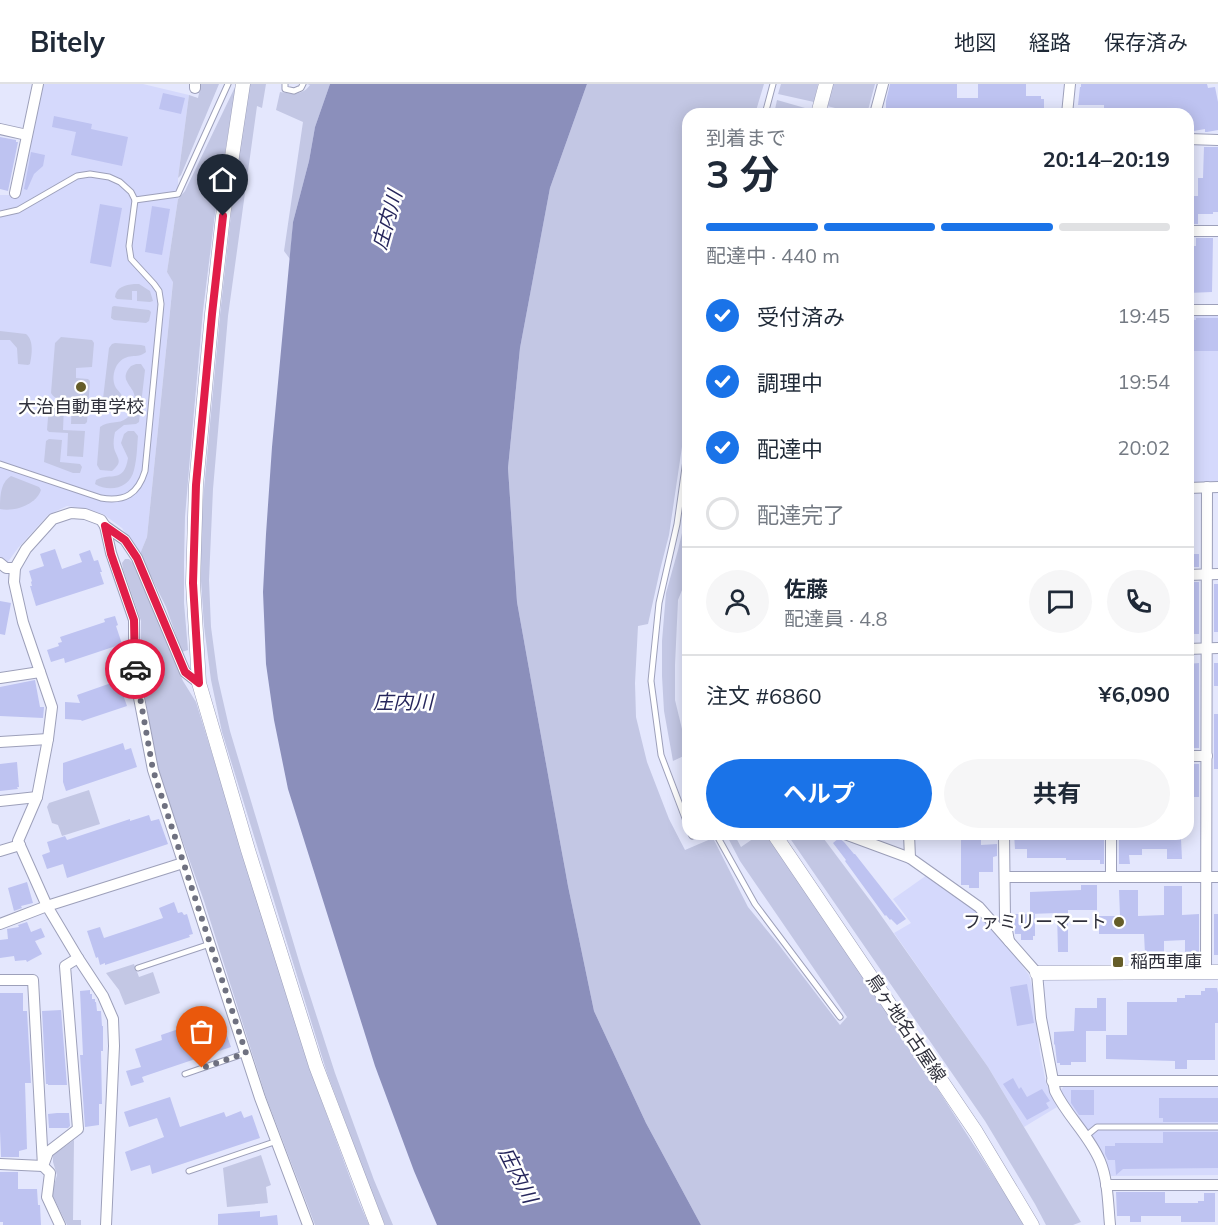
<!DOCTYPE html>
<html lang="ja">
<head>
<meta charset="utf-8">
<style>
  :root { --surface:#fff; --page:#f6f6f7; --text:#1f2937; --muted:#747a83; --line:#e0e1e3; --accent:#1a73e8 }
  body { margin:0; font-family:Mulish,"Noto Sans JP",sans-serif; background:var(--page); color:var(--text); height:100vh; display:flex; flex-direction:column; font-size:22px; white-space:nowrap }
  * { box-sizing:border-box; margin:0 }
  p { font-size:20px; color:var(--muted) }
  .icon { flex:none; width:33px; height:33px; fill:none; stroke:currentColor; stroke-width:2; stroke-linecap:round; stroke-linejoin:round }
  .map { position:relative; flex:1; overflow:hidden }
  .sheet { position:absolute; left:682px; top:24px; width:512px; height:732px; display:flex; flex-direction:column; background:var(--surface); border-radius:18px; box-shadow:0 3px 15px #0003 }
  .sheet>* { flex:none }
  .pin { position:absolute; display:grid; place-items:center; width:51px; height:51px; color:#fff; margin:-62px -26px; border-radius:50% 50% 50% 0; rotate:-45deg; box-shadow:0 0 6px #0007 }
  .pin .icon { rotate:45deg }
  .courier { position:absolute; display:grid; place-items:center; width:60px; height:60px; margin:-30px; border:4px solid #e11d48; border-radius:50%; background:#fff; color:#222; box-shadow:0 2px 8px #0007 }
  .headline em { font-style:normal; font-weight:700 }
  .headline div { display:flex; flex-direction:column-reverse }
  .headline { display:flex; align-items:center; justify-content:space-between; height:102px; padding:0 24px }
  h1 { font-size:39px; font-weight:700; line-height:45px }
  .bar { display:grid; grid-template-columns:repeat(4,1fr); gap:9px 6px; align-content:center; height:72px; padding:0 24px }
  .bar i { height:8px; border-radius:4px; background:var(--line) }
  .bar .on { background:var(--accent) }
  .bar p { grid-column:span 4 }
  .line { display:flex; align-items:center; gap:15px; padding:0 24px; border-top:2px solid var(--line) }
  .line div { flex:1 }
  .round { display:grid; place-items:center; flex:none; width:63px; height:63px; border-radius:32px; background:var(--page) }
  ol { padding:0 24px; list-style:none }
  li { display:flex; align-items:center; gap:18px; height:66px }
  li p { margin-inline-start:auto }
  li .icon { padding:6px; border-radius:50%; background:var(--accent); color:#fff; stroke-width:4 }
  li:last-child { color:var(--muted) }
  li i { width:33px; height:33px; border:3px solid var(--line); border-radius:50% }
  .action { display:flex; gap:12px; margin-top:auto; padding:12px 24px }
  .action a { flex:1; height:69px; border-radius:36px; background:var(--accent); color:#fff; font-size:24px; font-weight:700; line-height:69px; text-align:center }
  .action a+a { background:var(--page); color:var(--text) }
  header { display:flex; align-items:center; gap:36px; box-sizing:border-box; height:84px; padding:0 30px; background:var(--surface); border-bottom:2px solid var(--line) }
  header strong { font-size:28px }
  nav { display:flex; gap:33px; margin-inline-start:auto; font-size:21px }
  .map>svg:first-child { display:block }
  .built { fill:#d5d9fc }
  .green { fill:#c3c7e4 }
  .water { fill:#8b8fbb }
  .building { fill:#bec3f1 }
  .lines { fill:none; stroke-linecap:round; stroke-linejoin:round }
  .lane-casing { stroke:#9da0ba; stroke-width:7 }
  .street-casing { stroke:#9da0ba; stroke-width:12 }
  .secondary-casing { stroke:#9da0ba; stroke-width:15 }
  .lane { stroke:#fff; stroke-width:5 }
  .street { stroke:#fff; stroke-width:10 }
  .secondary { stroke:#fff; stroke-width:14 }
  .done { stroke:#6f7180; stroke-width:6; stroke-dasharray:0 10.8 }
  .route { stroke:#e11d48; stroke-width:8 }
  .poi-dot { fill:#655d29; stroke:#fff; stroke-width:2 }
  .labels { text-anchor:middle; stroke-width:5; stroke-linejoin:round; paint-order:stroke }
  .poi-label { font-size:18px; fill:#30313c; stroke:#fff }
  .street-label { font-size:18px; fill:#30313c; stroke:#fff }
  .water-label { font-size:20px; font-style:italic; fill:#26265c; stroke:#fff }
</style>
</head>
<body>
<header>
<strong>Bitely</strong>
<nav><a>地図</a><a>経路</a><a>保存済み</a></nav>
</header>
<div class="map">
<svg width="1218" height="1141" viewBox="0 0 1218 1141">
  <rect width="100%" height="100%" fill="#e4e7fd"/>
  <g class="built">
    <path d="M43 0H143L189 11 178 94V115L167 188 173 197 147 453 140 470 122 444 103 430 82 424 67 422 48 431 18 464 7 479 0 475V111H19Z"/>
    <rect x="1188" y="230" width="30" height="169"/>
    <path d="M927 791 977 827 1018 876 1029 891 1033 906 1040 969 1046 999 1057 1023 1024 1043 988 983 894 849 911 839 893 815Z"/>
    <path d="M1065 1001 1218 1002V1091L1111 1092 1107 1088 1064 1016 1061 1006Z"/>
  </g>
  <g class="green">
    <path d="M201 0H219L181 91 178 94 189 11 198 14Z"/>
    <path d="M249 0H266L262 24 257 22 228 232 213 405 209 496 211 543 218 595 230 647 301 884 335 989 374 1096 393 1141H385L369 1101 327 989 222 648 211 596 204 542 201 497V438L220 231 237 75Z"/>
    <path d="M307 0H330L315 43 309 77 293 138 290 175 284 167 303 38 276 26 280 8C292 10 302 12 310 1Z"/>
    <path d="M587 0H764L755 30H688V322L669 451 660 486 648 540 638 542 635 599 636 633 647 678 669 735 685 766 713 754 748 823 779 861 840 941 847 933 740 777 726 750H734L741 763 760 750H765L848 870 921 979 1025 1141H701L646 1039 594 927 568 802 517 518 508 384 520 264 550 104Z"/>
    <path d="M781 0H818L814 18 778 10Z"/>
    <path d="M833 0H875L867 30H859L827 22Z"/>
    <path d="M236 1 215 130 203 227 191 361 185 433 184 478V519L188 566 182 568 166 523 140 470 147 453 173 198 167 188 178 115 185 107Z"/>
    <path d="M777 16 812 26 811 30H774Z"/>
    <path d="M134 200H139L150 207 153 217 150 218 137 217V207H132V216L117 215 115 213C116 203 125 201 134 200Z"/>
    <path d="M114 222 149 226 151 228 149 237 146 239 114 236 111 234 112 223Z"/>
    <path d="M0 247 26 250C34 256 32 271 30 280L28 281 18 280 17 264 10 256H0Z"/>
    <path d="M61 253 92 256 94 259 92 283 76 284V294L88 295 90 297 87 338 85 340H71L72 316C64 315 55 317 51 309L55 259Z"/>
    <path d="M115 259 141 261 145 262 146 268C137 276 127 267 117 281 113 288 112 297 116 304 118 307 121 309 122 312 126 323 115 330 106 329L102 323 109 264 112 260Z"/>
    <path d="M136 280H141L145 286 139 338 136 340 124 341 115 348C114 353 113 358 114 364 117 375 124 377 112 387L100 386 97 381 100 343C108 336 119 341 127 334 134 328 137 316 133 307 127 297 121 293 131 282Z"/>
    <path d="M49 321 64 322 63 346 85 347 83 373 67 372 68 349 49 348 47 346Z"/>
    <path d="M128 347H134L138 352C137 363 137 375 134 386 130 404 110 409 95 400L96 396C111 388 124 400 128 374L121 359 124 350Z"/>
    <path d="M49 355 62 356 60 378 80 380 82 383 80 389H73L44 378 46 357Z"/>
    <path d="M11 392 39 403 41 406C36 421 14 428 0 425 0 413 0 399 11 392Z"/>
    <path d="M688 398V491L678 516 675 581V616L688 670 673 677 664 627 662 592V557L666 509 678 466 686 432Z"/>
    <path d="M125 475H129L133 479 183 597 196 618 309 983 359 1118 369 1141H315L266 1013 204 817 157 685 140 581 141 537 123 485 122 479Z"/>
    <path d="M89 706 100 740 62 752 58 741 52 739 47 723 49 719Z"/>
    <path d="M787 750H823L824 755 875 823 988 983 1081 1138 1073 1141H1046L1035 1120 985 1037Z"/>
    <path d="M134 880 139 893 153 888 160 909 125 921 119 906 106 889Z"/>
    <path d="M74 1056 73 1136H81V1141H67L53 1112V1105L57 1091 53 1078V1071Z"/>
    <path d="M261 1071 271 1101 266 1103 268 1119 227 1123 223 1084Z"/>
  </g>
  <path class="water" d="M330 0H587L550 104 520 264 508 384 517 518 568 802 594 927 646 1039 701 1141H437L414 1087 375 982 288 705 274 636 266 580 263 508 266 450 272 363 293 138 309 77 315 43Z"/>
  <g class="building">
    <path d="M890 0H957V14H978V0H1026V12H1041V15H1044V28H1041V30H986V29L919 30V29L915 28H886V17Z"/>
    <path d="M1081 0H1207L1208 4 1215 3 1218 18V46L1207 48H1205V45L1188 48V30H1104V21H1078L1080 3H1081Z"/>
    <path d="M163 9 185 14 181 30 159 25Z"/>
    <path d="M54 32 92 40 91 45 128 53 122 82 71 71 76 48 52 43Z"/>
    <path d="M0 53 16 56V58H18L8 107 0 105Z"/>
    <path d="M1204 63H1218V128H1213V130H1198V140H1189L1188 118H1190V112H1198V94H1203Z"/>
    <path d="M31 68 45 71 43 82 34 90 27 106 24 105Z"/>
    <path d="M100 120 122 124 111 183 90 179Z"/>
    <path d="M152 122 170 125 162 171 145 168Z"/>
    <path d="M1196 154H1213L1212 208 1188 209V164H1190V162H1196Z"/>
    <path d="M1196 234H1218V267H1188V236H1196Z"/>
    <path d="M55 465 62 485 82 478 79 470 90 466 94 477 98 476 102 488H100L104 500 36 522 30 502H32L31 498 32 497 29 487 44 482 40 470Z"/>
    <rect x="1188" y="470" width="11" height="13"/>
    <path d="M1188 498H1199V550H1188V536H1189Z"/>
    <rect x="1214" y="500" width="4" height="48"/>
    <path d="M0 517 11 519 5 551 0 550Z"/>
    <path d="M115 532 118 541 116 542 122 560 65 579 64 574 51 578 47 566 59 562 58 559 62 558 60 553 105 538 104 535Z"/>
    <path d="M1199 579V664H1188V580Z"/>
    <rect x="1214" y="579" width="4" height="23"/>
    <path d="M35 596 40 623H44V624L43 634 0 632V603Z"/>
    <path d="M114 598 116 603 120 602 127 622 82 637 81 636 65 635V618L80 619 77 611Z"/>
    <rect x="1214" y="630" width="4" height="55"/>
    <path d="M123 659 125 666 131 664 137 683 66 707 63 698V679Z"/>
    <path d="M17 678 19 703H17L18 705 0 707V680Z"/>
    <rect x="1188" y="680" width="11" height="33"/>
    <path d="M149 731 151 737 159 735 168 760 67 794 63 780 47 785 42 771 50 768 47 758 65 752 67 756 130 735V737Z"/>
    <path d="M961 750H981V761L997 760V772L993 773V788H979V804H969V801H961Z"/>
    <path d="M1014 750H1104V780H1100V776H1066V774H1027V765H1015Z"/>
    <path d="M1130 750H1177V755H1181L1182 775H1167V765H1142V771H1129L1130 780H1119V752H1130Z"/>
    <path d="M839 754 844 758 854 770H855L906 835 897 841 891 835 890 836 886 831 885 832 845 777 846 776 833 759Z"/>
    <path d="M27 798 33 819 21 822 22 824 14 827 8 804Z"/>
    <path d="M1081 801H1097V826H1068V868H1058L1057 829 1030 830V808L1081 806Z"/>
    <path d="M1164 802H1182V831L1199 830V872H1185V856L1164 857V870H1145L1144 850H1099V832H1120L1119 806H1138V832L1164 831Z"/>
    <path d="M174 818 178 829 182 828 184 831 187 830 193 850 189 851 190 853 105 881V879L100 881 98 873 96 874 87 847 100 843 104 854 137 843 163 834 159 824Z"/>
    <path d="M1014 830H1035V852H1033V856H1021V850H1015Z"/>
    <rect x="1214" y="830" width="4" height="41"/>
    <path d="M27 838 31 848 41 844 45 853 35 857 42 870 27 878 26 876 15 877 14 872 0 874V856L8 855 7 845 19 843 18 841Z"/>
    <path d="M1027 900 1034 939 1017 942 1010 903Z"/>
    <path d="M1205 904H1217L1218 909V939H1215V976H1187V985H1175V977L1106 975V951H1127V918H1177V914H1185V911H1201V907H1205Z"/>
    <path d="M90 906V910H92V915H95V918H96L97 927H101L102 942H103V967H101L102 1020H99V1041L85 1043 80 971H83L80 907Z"/>
    <path d="M0 909H23V927H27L31 999H25L27 1065 19 1067V1073H1L0 1047Z"/>
    <path d="M1097 914H1106V947H1086V978H1071V981H1060V979H1057L1055 961 1054 960V948L1074 947 1075 924H1097Z"/>
    <path d="M61 926 67 1001H48V1000H46L42 927Z"/>
    <path d="M215 937 217 945 224 943 231 963 142 993 144 998 131 1002 126 987 141 983 135 965 162 956 161 951 199 938 200 941Z"/>
    <path d="M1013 994 1019 1005 1021 1003 1027 1013 1042 1005 1050 1017 1046 1019 1049 1024 1027 1036 1003 1000Z"/>
    <path d="M1071 1006H1094V1031H1079L1071 1019Z"/>
    <path d="M170 1013 180 1043 224 1028 226 1033 241 1027 244 1034 252 1031 260 1054 152 1090 150 1081 131 1087 125 1068 164 1053 157 1034 129 1043 124 1028Z"/>
    <path d="M1159 1014H1218V1038H1163V1034H1159Z"/>
    <path d="M57 1029H69L70 1042 68 1044H49L48 1030Z"/>
    <path d="M1163 1048H1218V1084L1123 1085 1116 1091 1115 1076H1108L1105 1070V1062H1115V1059H1163Z"/>
    <path d="M0 1088H18V1105H37L38 1121H40L41 1141H3V1138H0Z"/>
    <path d="M1116 1108H1165V1119H1198V1117H1204V1109H1215V1138H1181V1132H1141V1138H1130V1132H1117Z"/>
    <path d="M260 1127V1133L277 1131 278 1141H218V1130Z"/>
  </g>
  <g class="lines">
    <defs>
      <g id="lane">
        <path d="M285 0V5L294 7 301 4 303 0"/>
        <path d="M765 30 773 0"/>
        <path d="M0 130 18 126 77 92 90 90 109 93 120 98 131 108 135 116 178 110 228 0"/>
        <path d="M688 362 677 440 659 519 651 597 661 671 688 742"/>
        <path d="M0 380 101 414C125 418 138 410 145 387L161 220 159 207 154 200 131 175 129 162 135 116"/>
        <path d="M691 750 692 752 695 750"/>
        <path d="M716 750 755 820 840 933"/>
        <path d="M138 884 210 860"/>
        <path d="M185 990 246 969"/>
        <path d="M1086 1052 1097 1043H1218"/>
        <path d="M189 1087 277 1057"/>
      </g>
      <g id="street">
        <path d="M195 4V0"/>
        <path d="M875 30 883 0"/>
        <path d="M1067 30 1070 0"/>
        <path d="M0 45 27 51"/>
        <path d="M1188 55 1218 56"/>
        <path d="M15 109 38 0"/>
        <path d="M1188 147H1218"/>
        <path d="M1188 226H1218"/>
        <path d="M1188 404 1218 403"/>
        <path d="M105 442 111 469 134 536V568L135 593 153 686 260 1014 308 1141"/>
        <path d="M0 479 6 484H15"/>
        <path d="M1188 491 1218 490"/>
        <path d="M1188 565 1218 564"/>
        <path d="M0 594 40 588"/>
        <path d="M0 658 48 655"/>
        <path d="M1188 672H1207"/>
        <path d="M0 717 37 713"/>
        <path d="M845 750 910 774 979 823 1037 889 1041 934 1055 1007C1067 1032 1089 1051 1100 1077 1108 1096 1108 1120 1110 1141"/>
        <path d="M909 750 910 774"/>
        <path d="M1004 750 1005 836 1009 857"/>
        <path d="M0 767 20 761"/>
        <path d="M1005 793H1218"/>
        <path d="M1111 793V750"/>
        <path d="M0 840 47 822 183 779"/>
        <path d="M1206 888 1207 403"/>
        <path d="M0 896H33L43 1082 0 1080"/>
        <path d="M1052 997H1218"/>
        <path d="M1106 1101H1218"/>
        <path d="M60 1141 47 1113 50 1089 43 1082 48 1068 78 1045 65 882 78 874"/>
        <path d="M106 1141 114 962 113 935 103 912 78 874 47 822 18 757 37 713 48 655 52 623 23 538 14 498 15 484 26 465 53 435 71 429 85 430 101 436 105 442 125 456 137 474 185 588 199 599"/>
      </g>
      <g id="secondary">
        <path d="M243 0 223 132 212 230 196 401 193 499 199 599 248 766 316 982 377 1141"/>
        <path d="M818 30 826 0"/>
        <path d="M774 750 976 1048 1032 1141"/>
        <path d="M1037 889 1218 888"/>
      </g>
    </defs>
    <use href="#lane" class="lane-casing"/>
    <use href="#street" class="street-casing"/>
    <use href="#secondary" class="secondary-casing"/>
    <use href="#lane" class="lane"/>
    <use href="#street" class="street"/>
    <use href="#secondary" class="secondary"/>
  </g>
  <g class="lines">
    <path class="done" d="M135 585 153 686 246 969 202 984"/>
    <path class="route" d="M135 585 134 536 111 470 105 442 125 456 137 474 185 588 199 599 193 499 196 401 212 230 223 132"/>
  </g>
  <g class="poi-dot">
    <circle cx="81" cy="303" r="6"/>
    <circle cx="1119" cy="838" r="6"/>
    <rect x="1112" y="872" width="12" height="12" rx="3"/>
  </g>
  <g class="labels">
    <g class="poi-label">
      <text x="81" y="329">大治自動車学校</text>
      <text x="1107" y="844" text-anchor="end">ファミリーマート</text>
      <text x="1130" y="884" text-anchor="start">稲西車庫</text>
    </g>
    <g class="street-label">
      <text transform="translate(906 944) rotate(56)" y="6">鳥ヶ地名古屋線</text>
    </g>
    <g class="water-label">
      <text transform="translate(387 136) rotate(-74)" y="7">庄内川</text>
      <text x="403" y="625">庄内川</text>
      <text transform="translate(518 1091) rotate(63)" y="7">庄内川</text>
    </g>
  </g>
</svg>
<div class="pin" style="left:202px;top:984px;background:#ea580c"><svg class="icon" aria-label="bag" viewBox="0 0 24 24"><path d="M5 8h14l-1 12H6zM9 8a3 3 0 0 1 6 0"/></svg></div>
<div class="pin" style="left:223px;top:132px;background:#1f2937"><svg class="icon" aria-label="home" viewBox="0 0 24 24"><path d="M3 11l9-7 9 7M6 9v11h12V9"/></svg></div>
<div class="courier" style="left:135px;top:585px"><svg class="icon" aria-label="car" viewBox="0 0 24 24"><path d="M5 17H2v-5l4-1 3-4h7l3 4 3 1v5h-3M9 17h6M6 11h13"/><circle cx="7" cy="17" r="2"/><circle cx="17" cy="17" r="2"/></svg></div>
<section class="sheet">
<div class="headline"><div><h1>3 分</h1><p>到着まで</p></div><em>20:14–20:19</em></div>
<div class="bar"><i class="on"></i><i class="on"></i><i class="on"></i><i></i><p>配達中 · 440 m</p></div>
<ol>
<li><svg class="icon" aria-label="check" viewBox="0 0 24 24"><path d="M5 12l5 5 9-10"/></svg>受付済み<p>19:45</p></li>
<li><svg class="icon" aria-label="check" viewBox="0 0 24 24"><path d="M5 12l5 5 9-10"/></svg>調理中<p>19:54</p></li>
<li><svg class="icon" aria-label="check" viewBox="0 0 24 24"><path d="M5 12l5 5 9-10"/></svg>配達中<p>20:02</p></li>
<li><i></i>配達完了</li>
</ol>
<div class="line" style="height:108px"><a class="round"><svg class="icon" aria-label="person" viewBox="0 0 24 24"><circle cx="12" cy="8" r="4"/><path d="M4 21q1-7 8-7t8 7"/></svg></a><div><b>佐藤</b><p>配達員 · 4.8</p></div><a class="round"><svg class="icon" aria-label="chat" viewBox="0 0 24 24"><path d="M4 5h16v11H9l-5 4z"/></svg></a><a class="round"><svg class="icon" aria-label="phone" viewBox="0 0 24 24"><path d="M5 4h4l2 5-3 2q2 4 5 5l2-3 5 2v4C11 20 4 13 5 4z"/></svg></a></div>
<div class="line" style="height:78px"><div>注文 #6860</div><b>¥6,090</b></div>
<div class="action"><a>ヘルプ</a><a>共有</a></div>
</section>
</div>
</body>
</html>
